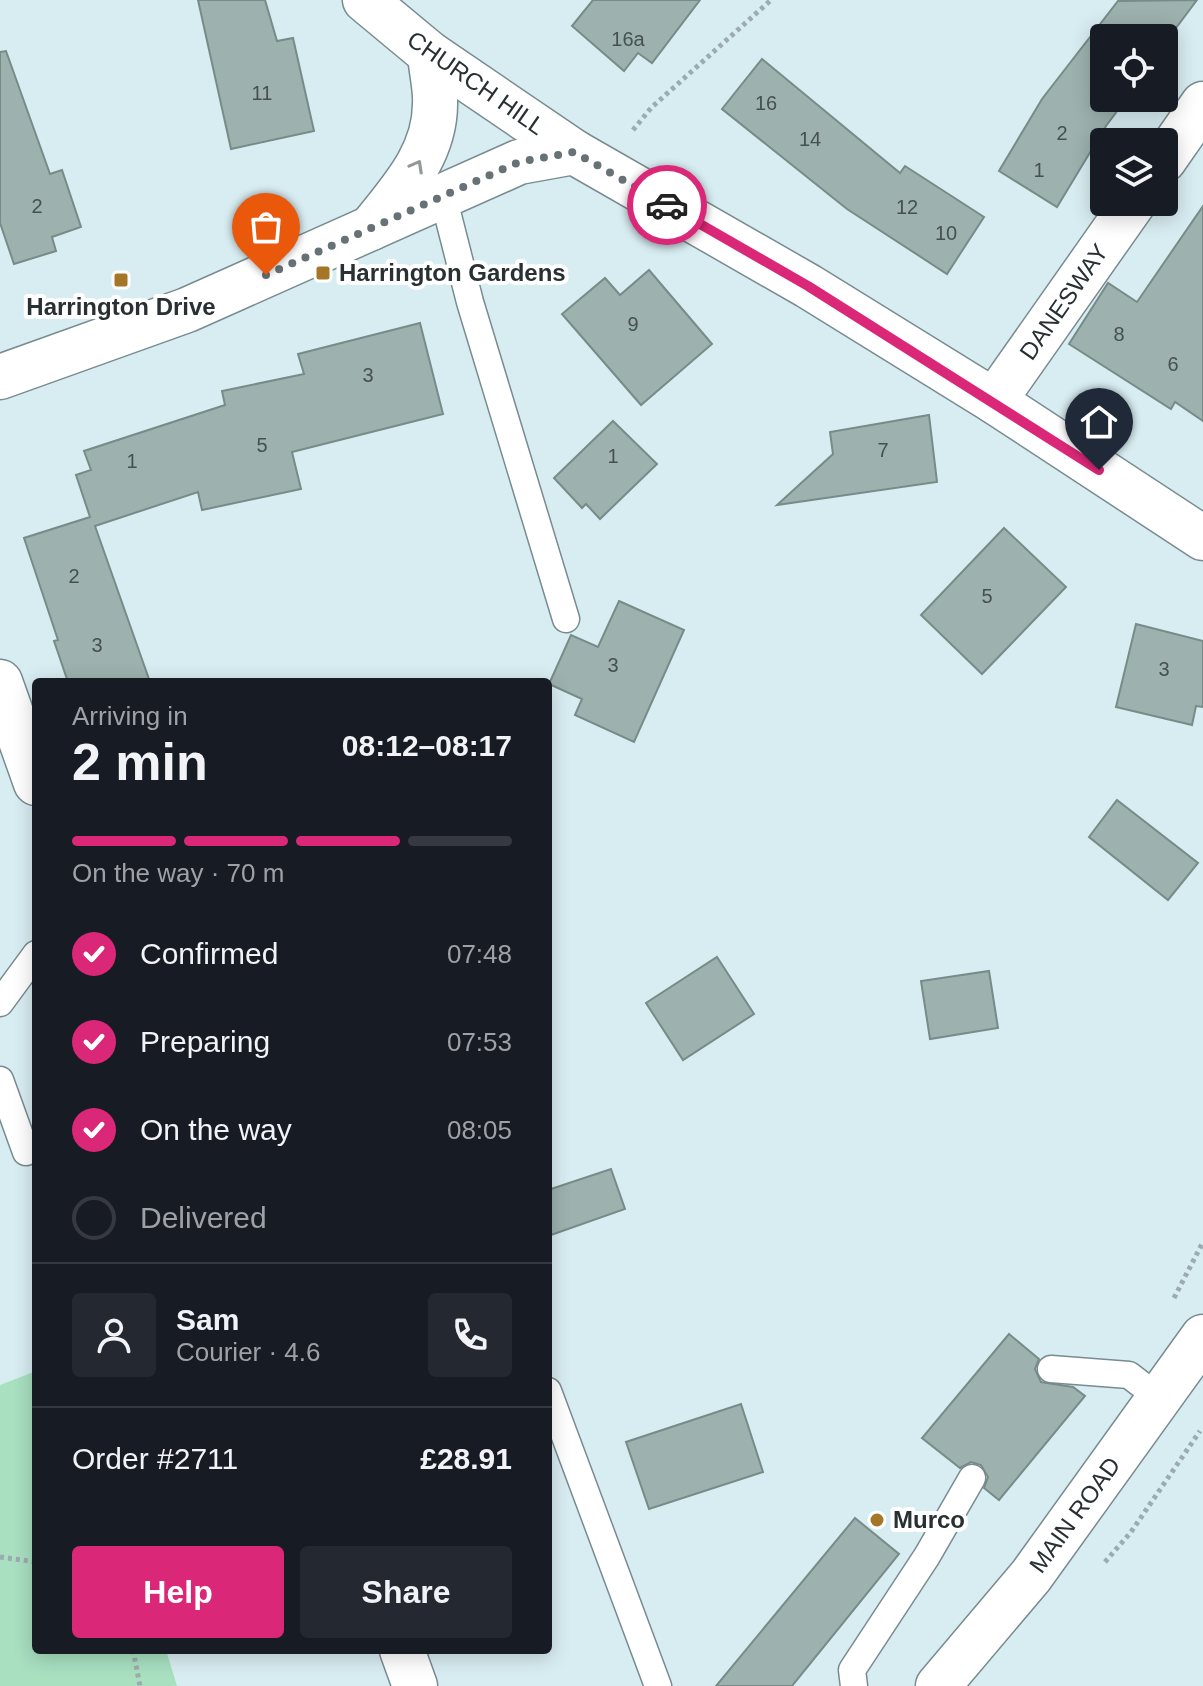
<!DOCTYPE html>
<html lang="en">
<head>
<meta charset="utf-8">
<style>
  :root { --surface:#171b24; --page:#242831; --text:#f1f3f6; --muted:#9ea1a6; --line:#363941; --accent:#db2777 }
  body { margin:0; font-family:Arial,sans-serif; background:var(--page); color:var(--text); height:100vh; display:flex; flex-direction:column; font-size:30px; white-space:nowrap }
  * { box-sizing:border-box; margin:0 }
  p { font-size:26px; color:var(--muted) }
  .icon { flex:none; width:44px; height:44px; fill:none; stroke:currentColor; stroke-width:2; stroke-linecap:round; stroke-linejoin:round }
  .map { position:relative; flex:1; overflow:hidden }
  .panel { position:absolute; left:32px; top:678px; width:520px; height:976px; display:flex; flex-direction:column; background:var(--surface); border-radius:8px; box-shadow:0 4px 20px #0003 }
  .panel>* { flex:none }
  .buttons { position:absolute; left:1090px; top:24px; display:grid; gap:16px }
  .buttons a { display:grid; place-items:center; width:88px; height:88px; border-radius:8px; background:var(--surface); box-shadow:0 4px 20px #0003; font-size:40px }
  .pin { position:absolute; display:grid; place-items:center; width:68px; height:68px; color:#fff; margin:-82px -34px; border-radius:50% 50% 50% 0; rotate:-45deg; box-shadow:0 0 8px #0007 }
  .pin .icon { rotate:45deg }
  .courier { position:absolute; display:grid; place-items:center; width:80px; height:80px; margin:-40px; border:6px solid #db2777; border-radius:50%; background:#fff; color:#222; box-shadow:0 2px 10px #0007 }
  .headline em { font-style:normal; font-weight:700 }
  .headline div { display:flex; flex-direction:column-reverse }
  .headline { display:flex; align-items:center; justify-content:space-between; height:136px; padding:0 40px }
  h1 { font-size:52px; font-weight:700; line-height:60px }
  .bar { display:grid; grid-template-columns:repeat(4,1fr); gap:12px 8px; align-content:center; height:96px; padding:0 40px }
  .bar i { height:10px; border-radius:6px; background:var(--line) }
  .bar .selected { background:var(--accent) }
  .bar p { grid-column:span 4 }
  .line { display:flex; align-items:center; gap:20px; padding:0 40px; border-top:2px solid var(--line) }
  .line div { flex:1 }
  .round { display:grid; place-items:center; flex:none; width:84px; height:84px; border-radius:8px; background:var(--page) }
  ol { padding:0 40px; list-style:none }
  li { display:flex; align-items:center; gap:24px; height:88px }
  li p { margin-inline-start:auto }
  li .icon { padding:8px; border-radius:50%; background:var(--accent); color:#fff; stroke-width:4 }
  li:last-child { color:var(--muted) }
  li i { width:44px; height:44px; border:4px solid var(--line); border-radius:50% }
  .button { display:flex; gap:16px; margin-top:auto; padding:16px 40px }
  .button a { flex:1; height:92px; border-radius:8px; background:var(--accent); color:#fff; font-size:32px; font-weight:700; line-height:92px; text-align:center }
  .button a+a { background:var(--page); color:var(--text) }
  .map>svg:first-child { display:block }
  .green { fill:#a8e0c0 }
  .building { fill:#9db2af; stroke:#778b88; stroke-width:2 }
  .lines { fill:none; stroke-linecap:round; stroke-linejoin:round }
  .lane-casing { stroke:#788b90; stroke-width:29 }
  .street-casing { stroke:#788b90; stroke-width:47 }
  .secondary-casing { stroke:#788b90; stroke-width:47 }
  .path { stroke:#9babaf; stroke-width:5; stroke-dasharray:4 4; stroke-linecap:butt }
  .lane { stroke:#fff; stroke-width:26 }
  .street { stroke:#fff; stroke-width:44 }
  .secondary { stroke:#fff; stroke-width:44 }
  .oneway { stroke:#949898 }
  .done { stroke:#667275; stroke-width:8; stroke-dasharray:0 14.4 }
  .route { stroke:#db2777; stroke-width:10 }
  .poi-dot { fill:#a37628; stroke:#fff; stroke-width:3 }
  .labels { text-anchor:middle; stroke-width:8; stroke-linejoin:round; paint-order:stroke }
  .number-label { font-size:20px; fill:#455051 }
  .street-label { font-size:24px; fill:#283032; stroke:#fff }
  .poi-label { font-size:24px; font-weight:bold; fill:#283032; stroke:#fff; text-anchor:start }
</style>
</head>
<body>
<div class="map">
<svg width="1203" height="1686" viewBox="0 0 1203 1686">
  <rect width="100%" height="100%" fill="#d8edf2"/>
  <path class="green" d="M36 1371V1650H166L177 1686H0V1385Z"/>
  <g class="building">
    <path d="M198 0H265L277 41 293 38 314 131 231 149Z"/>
    <path d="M593 0H700L652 63 638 53 624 71 572 26Z"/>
    <path d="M1197 0 1164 44V38H1104V98H1127L1106 126 1057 207 999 171 1042 99 1118 1Z"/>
    <path d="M6 51 50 174 62 170 81 227 52 237 56 251 14 264 0 223V52Z"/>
    <path d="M762 59 900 173 905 166 984 217 947 274 847 209 722 109Z"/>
    <path d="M1203 206V421L1175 402 1171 409 1069 344 1108 283 1137 302Z"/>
    <path d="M649 270 712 344 641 405 562 314 605 278 620 295Z"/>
    <path d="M420 323 443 414 292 452 301 489 202 510 198 492 95 526 150 682H68L54 641 58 640 24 538 90 517 76 475 91 470 84 451 225 405 222 391 304 374 298 354Z"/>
    <path d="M929 415 937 482 777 505 833 454 830 432Z"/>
    <path d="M613 421 657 464 600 519 586 504 582 508 554 478Z"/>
    <path d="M1004 528 1066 587 982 674 921 615Z"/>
    <path d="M619 601 684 630 634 742 575 715 582 699 549 684 571 635 598 647Z"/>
    <path d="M1136 624 1203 641V707L1196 706 1192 725 1116 707Z"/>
    <path d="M1117 800 1198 863 1168 900 1089 837Z"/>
    <path d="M717 957 754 1014 683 1060 646 1003Z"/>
    <path d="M989 971 998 1028 930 1039 921 981Z"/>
    <path d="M611 1169 625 1209 548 1236V1190Z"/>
    <path d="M1009 1334 1039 1359 1035 1369 1041 1382 1073 1387 1085 1396 999 1500 984 1488 988 1477 981 1465 971 1462 960 1468 922 1438Z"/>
    <path d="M741 1404 763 1472 649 1509 626 1442Z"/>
    <path d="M855 1518 899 1554 792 1686H716Z"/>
  </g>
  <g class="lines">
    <defs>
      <g id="lane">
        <path d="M443 196 470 302 566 619"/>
        <path d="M0 1003 36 954"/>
        <path d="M0 1080 26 1152"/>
        <path d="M1051 1369 1129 1375 1160 1399"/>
        <path d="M548 1391 658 1686"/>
        <path d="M854 1686 852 1670 927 1556 972 1478"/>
      </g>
      <g id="street">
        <path d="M365 0 430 54 574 152"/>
        <path d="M1164 160 1203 104"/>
        <path d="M371 228C400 191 435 155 435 104 436 88 431 70 430 54"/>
        <path d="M994 401 1134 202"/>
        <path d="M0 682 36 783"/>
        <path d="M402 1650 415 1686"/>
      </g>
      <g id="secondary">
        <path d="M0 377 187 310 519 162 574 152 808 286 994 401 1203 538"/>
        <path d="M938 1686 1031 1576 1203 1337"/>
      </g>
    </defs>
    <use href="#lane" class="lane-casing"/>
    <use href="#street" class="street-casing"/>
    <use href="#secondary" class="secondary-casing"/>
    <g class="path">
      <path d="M633 130 651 108 771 0"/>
      <path d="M1174 1298 1203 1242"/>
      <path d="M0 1557 36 1562"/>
      <path d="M1105 1562 1131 1532 1200 1431"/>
      <path d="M133 1650 140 1686"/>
    </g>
    <use href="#lane" class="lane"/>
    <use href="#street" class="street"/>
    <use href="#secondary" class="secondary"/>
  </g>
  <defs><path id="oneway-chevron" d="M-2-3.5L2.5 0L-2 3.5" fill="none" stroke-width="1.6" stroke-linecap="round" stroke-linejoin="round" transform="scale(2)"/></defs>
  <use class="oneway" href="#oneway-chevron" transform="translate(417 166) rotate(-61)"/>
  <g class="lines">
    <path class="done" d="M266 275 519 162 574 152 667 205"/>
    <path class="route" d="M667 205 808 286 1099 470"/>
  </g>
  <g class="poi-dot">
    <rect x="315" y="265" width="16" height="16" rx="4"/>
    <rect x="113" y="272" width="16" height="16" rx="4"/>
    <circle cx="877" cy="1520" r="8"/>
  </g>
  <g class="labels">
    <g class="number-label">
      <text x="628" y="46">16a</text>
      <text x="262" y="100">11</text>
      <text x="766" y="110">16</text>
      <text x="1062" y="140">2</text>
      <text x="810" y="146">14</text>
      <text x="1039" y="177">1</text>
      <text x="37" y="213">2</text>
      <text x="907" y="214">12</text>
      <text x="946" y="240">10</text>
      <text x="633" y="331">9</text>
      <text x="1119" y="341">8</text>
      <text x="1173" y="371">6</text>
      <text x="368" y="382">3</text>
      <text x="262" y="452">5</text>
      <text x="883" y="457">7</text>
      <text x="613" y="463">1</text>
      <text x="132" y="468">1</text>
      <text x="74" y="583">2</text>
      <text x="987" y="603">5</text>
      <text x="97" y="652">3</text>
      <text x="613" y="672">3</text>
      <text x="1164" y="676">3</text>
    </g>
    <g class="street-label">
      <text transform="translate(476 83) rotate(35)" y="8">CHURCH HILL</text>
      <text transform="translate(1064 302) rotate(-55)" y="8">DANESWAY</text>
      <text transform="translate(1075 1515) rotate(-54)" y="8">MAIN ROAD</text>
    </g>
    <g class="poi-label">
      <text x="339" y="281">Harrington Gardens</text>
      <text x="121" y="315" text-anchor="middle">Harrington Drive</text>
      <text x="893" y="1528">Murco</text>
    </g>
  </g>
</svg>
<div class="buttons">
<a><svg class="icon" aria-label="locate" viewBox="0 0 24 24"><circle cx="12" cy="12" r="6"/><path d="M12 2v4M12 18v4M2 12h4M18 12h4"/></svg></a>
<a><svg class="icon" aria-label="layers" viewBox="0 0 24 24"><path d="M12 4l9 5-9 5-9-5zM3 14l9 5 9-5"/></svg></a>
</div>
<div class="pin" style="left:266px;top:275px;background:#ea580c"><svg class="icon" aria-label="bag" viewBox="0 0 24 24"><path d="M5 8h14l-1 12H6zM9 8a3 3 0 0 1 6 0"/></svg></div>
<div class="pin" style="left:1099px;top:470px;background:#1f2937"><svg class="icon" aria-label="home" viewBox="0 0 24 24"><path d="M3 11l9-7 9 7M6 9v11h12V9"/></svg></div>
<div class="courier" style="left:667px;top:205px"><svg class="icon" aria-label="car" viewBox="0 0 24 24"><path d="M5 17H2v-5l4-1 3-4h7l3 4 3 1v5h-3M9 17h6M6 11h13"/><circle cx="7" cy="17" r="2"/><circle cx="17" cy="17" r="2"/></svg></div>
<section class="panel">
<div class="headline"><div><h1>2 min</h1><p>Arriving in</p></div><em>08:12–08:17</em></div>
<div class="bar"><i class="selected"></i><i class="selected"></i><i class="selected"></i><i></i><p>On the way · 70 m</p></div>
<ol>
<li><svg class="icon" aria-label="check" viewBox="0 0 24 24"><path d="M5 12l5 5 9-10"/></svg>Confirmed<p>07:48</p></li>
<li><svg class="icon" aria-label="check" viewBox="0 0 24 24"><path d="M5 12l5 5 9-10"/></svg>Preparing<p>07:53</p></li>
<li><svg class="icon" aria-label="check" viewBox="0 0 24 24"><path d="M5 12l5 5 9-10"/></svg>On the way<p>08:05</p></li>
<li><i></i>Delivered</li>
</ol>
<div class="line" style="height:144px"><a class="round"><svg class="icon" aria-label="person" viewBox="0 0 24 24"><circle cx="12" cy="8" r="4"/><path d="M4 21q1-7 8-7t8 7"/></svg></a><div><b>Sam</b><p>Courier · 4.6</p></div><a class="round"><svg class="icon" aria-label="phone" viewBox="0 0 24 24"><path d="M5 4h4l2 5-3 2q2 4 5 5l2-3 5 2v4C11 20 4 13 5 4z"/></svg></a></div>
<div class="line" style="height:104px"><div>Order #2711</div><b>£28.91</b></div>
<div class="button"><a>Help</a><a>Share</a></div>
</section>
</div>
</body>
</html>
